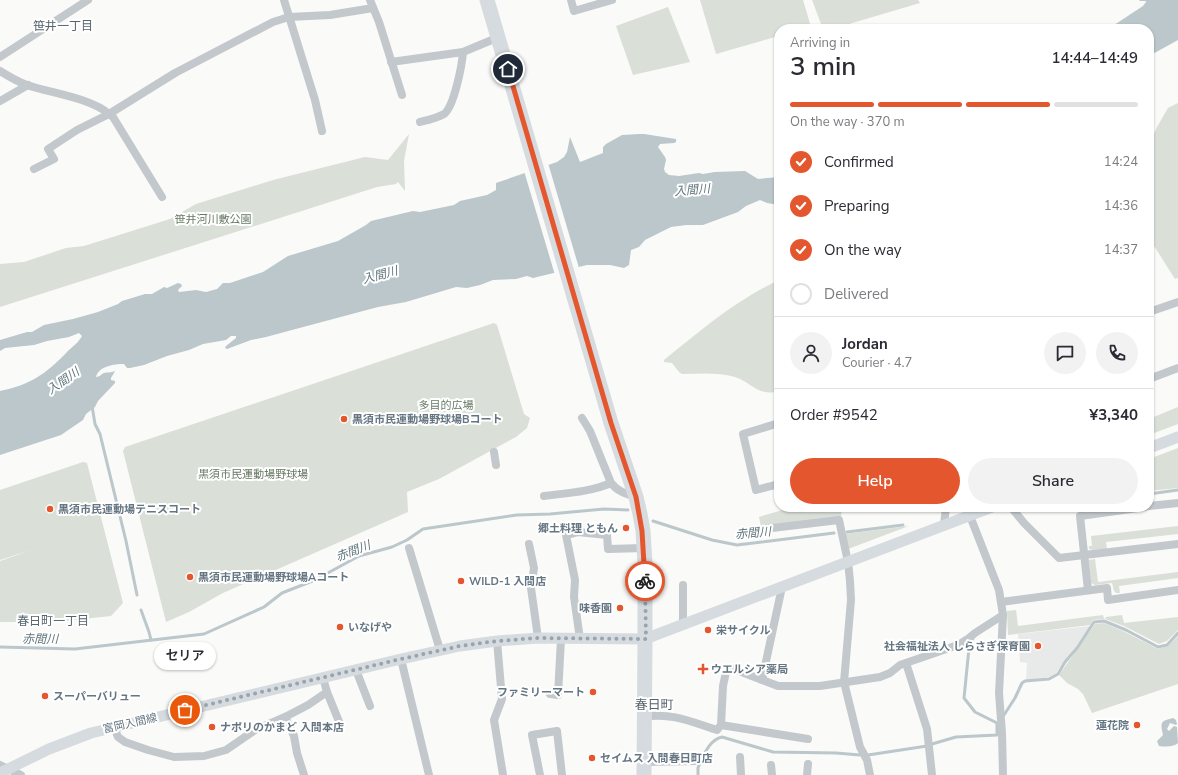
<!DOCTYPE html>
<html lang="en">
<head>
<meta charset="utf-8">
<style>
  :root { --surface:#fff; --page:#f2f2f3; --text:#2b2b33; --muted:#7c7c81; --line:#e1e1e2; --accent:#e4572e }
  body { margin:0; font-family:"Nunito Sans","Noto Sans JP",sans-serif; background:var(--page); color:var(--text); height:100vh; display:flex; flex-direction:column; font-size:15px; white-space:nowrap }
  * { box-sizing:border-box; margin:0 }
  p { font-size:13px; color:var(--muted) }
  .icon { flex:none; width:22px; height:22px; fill:none; stroke:currentColor; stroke-width:2; stroke-linecap:round; stroke-linejoin:round }
  .map { position:relative; flex:1; overflow:hidden }
  .sheet { position:absolute; left:774px; top:24px; width:380px; height:488px; display:flex; flex-direction:column; background:var(--surface); border-radius:16px; box-shadow:0 1px 3px #0004 }
  .sheet>* { flex:none }
  .pin { position:absolute; display:grid; place-items:center; width:34px; height:34px; color:#fff; margin:-17px; border:2px solid #fff; border-radius:50%; box-shadow:0 1px 4px #0007 }
  .courier { position:absolute; display:grid; place-items:center; width:40px; height:40px; margin:-20px; border:3px solid #e4572e; border-radius:50%; background:#fff; color:#222; box-shadow:0 1px 5px #0007 }
  .bubble { position:absolute; height:28px; border-radius:14px; background:var(--surface); box-shadow:0 1px 3px #0004; font-size:13px; font-weight:600; line-height:28px; text-align:center }
  .headline em { font-style:normal; font-weight:600 }
  .headline div { display:flex; flex-direction:column-reverse }
  .headline { display:flex; align-items:center; justify-content:space-between; height:68px; padding:0 16px }
  h1 { font-size:26px; font-weight:600; line-height:30px }
  .bar { display:grid; grid-template-columns:repeat(4,1fr); gap:6px 4px; align-content:center; height:48px; padding:0 16px }
  .bar i { height:5px; border-radius:3px; background:var(--line) }
  .bar .active { background:var(--accent) }
  .bar p { grid-column:span 4 }
  .line { display:flex; align-items:center; gap:10px; padding:0 16px; border-top:1px solid var(--line) }
  .line div { flex:1 }
  .round { display:grid; place-items:center; flex:none; width:42px; height:42px; border-radius:21px; background:var(--page) }
  ol { padding:0 16px; list-style:none }
  li { display:flex; align-items:center; gap:12px; height:44px }
  li p { margin-inline-start:auto }
  li .icon { padding:4px; border-radius:50%; background:var(--accent); color:#fff; stroke-width:4 }
  li:last-child { color:var(--muted) }
  li i { width:22px; height:22px; border:2px solid var(--line); border-radius:50% }
  .action { display:flex; gap:8px; margin-top:auto; padding:8px 16px }
  .action a { flex:1; height:46px; border-radius:24px; background:var(--accent); color:#fff; font-size:16px; font-weight:600; line-height:46px; text-align:center }
  .action a+a { background:var(--page); color:var(--text) }
  .map>svg:first-child { display:block }
  .built { fill:#e8e9e9 }
  .green { fill:#dadfd7 }
  .water { fill:#bbc7cb }
  .pier { fill:#fafaf8 }
  .lines { fill:none; stroke-linecap:round; stroke-linejoin:round }
  .stream { stroke:#bbc7cb; stroke-width:3 }
  .street { stroke:#c3c8cc; stroke-width:8 }
  .secondary { stroke:#d6dbdf; stroke-width:11 }
  .highway { stroke:#d6dbdf; stroke-width:15 }
  .done { stroke:#99a4ac; stroke-width:4; stroke-dasharray:0 7.2 }
  .route { stroke:#e4572e; stroke-width:5 }
  .poi-dot { fill:#e4572e; stroke:#fff; stroke-width:1.5 }
  .labels { text-anchor:middle; stroke-width:4; stroke-linejoin:round; paint-order:stroke }
  .park-label { font-size:11px; fill:#687a64; stroke:#fff }
  .poi-label { font-size:11px; font-weight:bold; fill:#657683; stroke:#fff; text-anchor:start }
  .street-label { font-size:11px; fill:#657683; stroke:#fff }
  .neighbourhood-label { font-size:12px; fill:#57646e; stroke:#fff }
  .water-label { font-size:12px; font-style:italic; fill:#60757c; stroke:#fff }
  .quarter-label { font-size:13px; fill:#57646e; stroke:#fff }
</style>
</head>
<body>
<div class="map">
<svg width="1178" height="775" viewBox="0 0 1178 775">
  <rect width="100%" height="100%" fill="#fafaf8"/>
  <path class="built" d="M1090 626 1075 648 1064 661 1056 673 1049 677 1026 680 1027 663 1020 662 1018 634Z"/>
  <g class="green">
    <path d="M700 0H803L811 27 804 29H779V36L716 54Z"/>
    <path d="M812 0H918L920 3 832 29H823Z"/>
    <path d="M668 7 690 62 633 75 616 26Z"/>
    <path d="M1178 103V278L1175 279 1149 238V145L1157 127 1168 108Z"/>
    <path d="M409 134 404 161 405 191 398 182 396 184 377 187 0 307V264L24 262 66 248 84 246 170 219 196 204 273 180 365 157 388 160Z"/>
    <path d="M779 280V391C758 397 753 383 735 377 718 372 699 374 682 374L679 372 672 363 664 362V360C700 331 736 300 779 280Z"/>
    <path d="M494 323 497 325 524 414 530 418 527 428 516 437 439 479 407 492 408 512 223 593 189 612 166 622 123 451 125 447Z"/>
    <path d="M1178 407V424L1149 435V419Z"/>
    <path d="M1178 448V488L1149 491V459Z"/>
    <path d="M83 462 87 463 123 603 111 616 54 622H0V561L31 550 0 560V490Z"/>
    <path d="M793 507H844H842L841 517 761 527 759 517Z"/>
    <path d="M909 526 848 549 845 534Z"/>
    <path d="M1178 526V534L1106 542 1107 549 1093 550 1089 549V546H1092L1091 536Z"/>
    <path d="M1095 559 1098 582 1178 572V578L1119 586 1120 593H1116L1114 591 1112 583 1095 585 1091 583 1089 560Z"/>
    <path d="M1016 610 1018 626 1103 615 1104 619 1093 620 1090 625 1008 635 1007 611Z"/>
    <path d="M1122 615 1124 623 1178 617V630L1167 641 1159 644 1124 626 1105 619 1106 617Z"/>
    <path d="M1104 623 1125 632 1158 649 1168 646 1178 636V684L1092 713 1083 694 1078 689 1067 683 1059 675 1095 624Z"/>
  </g>
  <g class="water">
    <path d="M1139 0H1178V40L1149 56V29H1108L1143 6 1146 2V1H1140Z"/>
    <path d="M639 134H644L676 139V142L674 143 660 144 658 147 665 157 666 160 664 169 665 172 669 175 679 176 699 173 703 174 715 172 745 171 758 179 779 177V205L767 203 760 200 746 206 738 212 703 225H686L671 227 645 240 639 247 631 250 629 265 624 268 610 265H587L533 278 527 276 516 279 493 280 480 285 467 288 456 287 406 302 378 307 292 330 266 337 251 340 227 349 225 348 226 346 236 338V336H231L226 340 203 344 189 350 167 356 144 365 130 368H127L124 364C114 364 99 366 96 377 100 377 101 374 104 373 107 372 111 373 115 371L111 378V380L115 381V383L98 401 95 407 86 414 83 420 61 435 0 455V391C30 385 46 374 67 352 72 347 79 342 82 336L79 333 69 337 47 341 34 345 5 348 0 351V340L27 332H32L44 325 73 319 98 312 118 304 122 301 145 294H152L164 287 167 288 178 283 181 284 182 286 178 290 179 292 196 290 206 292 217 289 223 283H230L263 272 288 256 338 241 366 225 371 221 413 211 420 212 454 205 460 201 487 195 496 190V183L557 162 564 157 567 152 570 137 580 162 603 153V147L606 144 622 135Z"/>
    <path d="M1173 718 1176 720 1177 724 1176 725 1170 723 1167 729 1169 731 1174 726 1177 727 1178 743C1174 747 1164 747 1159 746L1157 741 1163 735C1162 729 1159 722 1166 720 1168 719 1171 719 1173 718Z"/>
  </g>
  <path class="pier" d="M548 163 579 268 555 275 524 171Z"/>
  <g class="lines">
    <g class="stream">
      <path d="M92 406 95 424 100 434 126 541 137 595"/>
      <path d="M1149 494 1178 490"/>
      <path d="M1038 508 1048 507"/>
      <path d="M653 521 712 540 737 545 834 533"/>
      <path d="M847 532 903 525"/>
      <path d="M141 610 149 632 151 640"/>
      <path d="M0 647 75 649 204 634 264 607 282 593 315 580 359 556 392 547 407 540 423 529 517 515 550 514 604 509 628 510"/>
      <path d="M1004 715 1015 698 1022 683 1025 681 1049 679 1058 674 1065 662 1077 648 1094 622 1104 621 1126 630 1158 647 1167 645 1178 633"/>
      <path d="M932 744 956 737 997 735V723L975 712 964 698 969 648 973 638"/>
      <path d="M868 755 927 746"/>
      <path d="M698 775V768L699 765C704 755 709 740 722 737L773 752 836 753 860 755"/>
    </g>
    <g class="street">
      <path d="M284 0 315 100 322 131"/>
      <path d="M370 0 379 22 402 95"/>
      <path d="M571 0 574 11 612 0"/>
      <path d="M0 57 88 0"/>
      <path d="M391 62 463 52 499 37"/>
      <path d="M0 71C8 76 18 82 27 85 50 93 91 98 109 114L175 73 273 22 289 17 330 15 373 8"/>
      <path d="M0 101 28 85"/>
      <path d="M420 122C428 120 437 118 444 114 454 107 462 65 463 52"/>
      <path d="M34 169 54 159 48 149 77 130 109 114 113 117 162 197"/>
      <path d="M1149 312 1178 302"/>
      <path d="M1149 379 1178 368"/>
      <path d="M582 418 590 431 611 483C617 491 626 494 636 497"/>
      <path d="M779 423 743 434 756 490 779 484"/>
      <path d="M494 452 496 465"/>
      <path d="M544 496C567 493 590 492 611 483"/>
      <path d="M1149 506 1178 503"/>
      <path d="M1011 507 1024 523 1059 558 1178 544"/>
      <path d="M970 516 999 590 1003 615 999 693 1002 733 1003 775"/>
      <path d="M944 525 946 507"/>
      <path d="M756 530 839 520 848 562 850 581 851 600 844 682 860 747 867 760 870 775"/>
      <path d="M529 544 534 568 531 588 538 638"/>
      <path d="M409 548 440 650"/>
      <path d="M683 585V624"/>
      <path d="M1088 590 1080 516 1145 507"/>
      <path d="M1001 602 1107 588 1108 600 1178 590"/>
      <path d="M580 639 574 597 575 580 566 535 578 532 607 535 608 549 644 548"/>
      <path d="M497 641 502 699 494 720 503 775"/>
      <path d="M401 659 429 775"/>
      <path d="M906 663 927 729 932 775"/>
      <path d="M356 670 370 706"/>
      <path d="M762 680 782 587"/>
      <path d="M327 692 340 724"/>
      <path d="M550 694 558 695 561 639"/>
      <path d="M285 717 294 736 297 753 304 775"/>
      <path d="M644 717C671 712 692 722 717 730L721 725 723 686 726 672 731 668 778 686H820L880 677 890 673 900 665 958 645 969 638 975 633 1003 615"/>
      <path d="M721 725 808 739"/>
      <path d="M114 727 118 737 125 742 148 750 174 757 204 756 226 750 255 730 285 717 308 705 327 692 323 678"/>
      <path d="M740 757 741 775"/>
      <path d="M644 762 697 761"/>
      <path d="M0 765 21 775"/>
      <path d="M771 765 772 775"/>
      <path d="M540 775 532 735 557 731 562 775"/>
      <path d="M807 775 808 764"/>
    </g>
    <g class="secondary">
      <path d="M1149 448 1178 437"/>
      <path d="M0 773 49 749 91 733 401 659 460 646 497 641 538 638 645 639 992 507"/>
    </g>
    <path class="highway" d="M487 0 611 423 636 497 640 514 643 531 645 563V639L644 775"/>
  </g>
  <g class="lines">
    <path class="done" d="M185 710 401 659 460 646 497 641 538 638 646 639 645 581"/>
    <path class="route" d="M508 69 611 423 636 497 642 531 645 581"/>
  </g>
  <g class="poi-dot">
    <circle cx="344" cy="419" r="4"/>
    <circle cx="50" cy="509" r="4"/>
    <circle cx="626" cy="528" r="4"/>
    <circle cx="190" cy="577" r="4"/>
    <circle cx="461" cy="581" r="4"/>
    <circle cx="620" cy="608" r="4"/>
    <circle cx="340" cy="627" r="4"/>
    <circle cx="708" cy="630" r="4"/>
    <circle cx="1038" cy="646" r="4"/>
    <path d="M701 663h4v4h4v4h-4v4h-4v-4h-4v-4h4z"/>
    <circle cx="593" cy="692" r="4"/>
    <circle cx="45" cy="696" r="4"/>
    <circle cx="1137" cy="725" r="4"/>
    <circle cx="212" cy="727" r="4"/>
    <circle cx="592" cy="758" r="4"/>
  </g>
  <g class="labels">
    <g class="park-label">
      <text x="213" y="223">笹井河川敷公園</text>
      <text x="446" y="409">多目的広場</text>
      <text x="253" y="478">黒須市民運動場野球場</text>
    </g>
    <g class="poi-label">
      <text x="352" y="423">黒須市民運動場野球場Bコート</text>
      <text x="58" y="513">黒須市民運動場テニスコート</text>
      <text x="618" y="532" text-anchor="end">郷土料理 ともん</text>
      <text x="198" y="581">黒須市民運動場野球場Aコート</text>
      <text x="469" y="585">WILD-1 入間店</text>
      <text x="612" y="612" text-anchor="end">味香園</text>
      <text x="348" y="631">いなげや</text>
      <text x="716" y="634">栄サイクル</text>
      <text x="1030" y="650" text-anchor="end">社会福祉法人 しらさぎ保育園</text>
      <text x="711" y="673">ウエルシア薬局</text>
      <text x="585" y="696" text-anchor="end">ファミリーマート</text>
      <text x="53" y="700">スーパーバリュー</text>
      <text x="1129" y="729" text-anchor="end">蓮花院</text>
      <text x="220" y="731">ナポリのかまど 入間本店</text>
      <text x="600" y="762">セイムス 入間春日町店</text>
    </g>
    <g class="street-label">
      <text transform="translate(130 723) rotate(-13)" y="4">富岡入間線</text>
    </g>
    <g class="neighbourhood-label">
      <text x="63" y="30">笹井一丁目</text>
      <text x="53" y="625">春日町一丁目</text>
    </g>
    <g class="water-label">
      <text transform="translate(692 190) rotate(-5)" y="4">入間川</text>
      <text transform="translate(380 275) rotate(-15)" y="4">入間川</text>
      <text transform="translate(63 381) rotate(-35)" y="4">入間川</text>
      <text transform="translate(753 533) rotate(-5)" y="4">赤間川</text>
      <text transform="translate(353 551) rotate(-21)" y="4">赤間川</text>
      <text transform="translate(40 639) rotate(1)" y="4">赤間川</text>
    </g>
    <g class="quarter-label">
      <text x="654" y="709">春日町</text>
    </g>
  </g>
</svg>
<div class="pin" style="left:185px;top:710px;background:#ea580c"><svg class="icon" aria-label="bag" viewBox="0 0 24 24"><path d="M5 8h14l-1 12H6zM9 8a3 3 0 0 1 6 0"/></svg></div>
<div class="pin" style="left:508px;top:69px;background:#1f2937"><svg class="icon" aria-label="home" viewBox="0 0 24 24"><path d="M3 11l9-7 9 7M6 9v11h12V9"/></svg></div>
<div class="courier" style="left:645px;top:581px"><svg class="icon" aria-label="bike" viewBox="0 0 24 24"><circle cx="6" cy="16" r="4"/><circle cx="18" cy="16" r="4"/><path d="M6 16l4-8h5l3 8M10 8l3 8H6M13 5h3"/></svg></div>
<div class="bubble" style="left:154px;top:642px;width:62px">セリア</div>
<section class="sheet">
<div class="headline"><div><h1>3 min</h1><p>Arriving in</p></div><em>14:44–14:49</em></div>
<div class="bar"><i class="active"></i><i class="active"></i><i class="active"></i><i></i><p>On the way · 370 m</p></div>
<ol>
<li><svg class="icon" aria-label="check" viewBox="0 0 24 24"><path d="M5 12l5 5 9-10"/></svg>Confirmed<p>14:24</p></li>
<li><svg class="icon" aria-label="check" viewBox="0 0 24 24"><path d="M5 12l5 5 9-10"/></svg>Preparing<p>14:36</p></li>
<li><svg class="icon" aria-label="check" viewBox="0 0 24 24"><path d="M5 12l5 5 9-10"/></svg>On the way<p>14:37</p></li>
<li><i></i>Delivered</li>
</ol>
<div class="line" style="height:72px"><a class="round"><svg class="icon" aria-label="person" viewBox="0 0 24 24"><circle cx="12" cy="8" r="4"/><path d="M4 21q1-7 8-7t8 7"/></svg></a><div><b>Jordan</b><p>Courier · 4.7</p></div><a class="round"><svg class="icon" aria-label="chat" viewBox="0 0 24 24"><path d="M4 5h16v11H9l-5 4z"/></svg></a><a class="round"><svg class="icon" aria-label="phone" viewBox="0 0 24 24"><path d="M5 4h4l2 5-3 2q2 4 5 5l2-3 5 2v4C11 20 4 13 5 4z"/></svg></a></div>
<div class="line" style="height:52px"><div>Order #9542</div><b>¥3,340</b></div>
<div class="action"><a>Help</a><a>Share</a></div>
</section>
</div>
</body>
</html>
